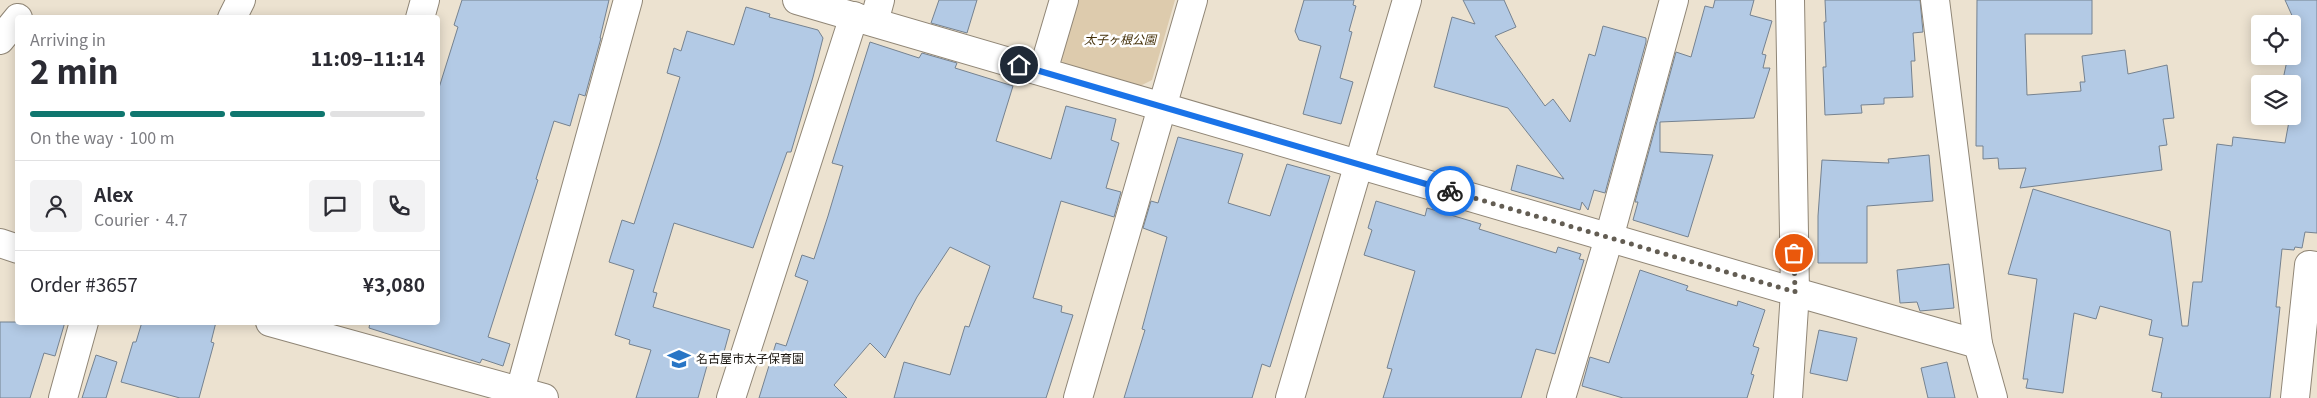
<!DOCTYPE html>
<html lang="en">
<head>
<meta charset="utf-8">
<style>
  :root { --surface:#fff; --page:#f2f2f3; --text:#2b2b33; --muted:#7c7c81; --line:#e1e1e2; --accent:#0f766e }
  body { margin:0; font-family:Georgia,"Noto Sans JP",serif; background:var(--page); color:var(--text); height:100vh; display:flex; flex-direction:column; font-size:19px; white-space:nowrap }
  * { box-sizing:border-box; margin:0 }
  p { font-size:16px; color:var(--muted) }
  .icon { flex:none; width:28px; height:28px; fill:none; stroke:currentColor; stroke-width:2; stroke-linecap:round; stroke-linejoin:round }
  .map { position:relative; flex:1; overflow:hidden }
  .sheet { position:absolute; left:15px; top:15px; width:425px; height:310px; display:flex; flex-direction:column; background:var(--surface); border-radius:5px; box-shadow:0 2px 12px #0003 }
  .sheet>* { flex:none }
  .fabs { position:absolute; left:2251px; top:15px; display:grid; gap:10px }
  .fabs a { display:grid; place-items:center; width:50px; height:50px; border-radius:5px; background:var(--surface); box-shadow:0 2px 12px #0003; font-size:25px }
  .pin { position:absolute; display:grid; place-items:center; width:42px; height:42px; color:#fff; margin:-21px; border:2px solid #fff; border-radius:50%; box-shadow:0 1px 5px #0007 }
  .courier { position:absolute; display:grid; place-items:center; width:50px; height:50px; margin:-25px; border:4px solid #1a73e8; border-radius:50%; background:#fff; color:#222; box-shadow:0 1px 6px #0007 }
  .head em { font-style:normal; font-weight:800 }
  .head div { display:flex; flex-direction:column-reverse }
  .head { display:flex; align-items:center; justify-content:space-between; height:85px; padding:0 15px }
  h1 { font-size:32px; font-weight:800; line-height:38px }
  .bar { display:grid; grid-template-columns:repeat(4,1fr); gap:8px 5px; align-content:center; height:60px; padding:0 15px }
  .bar i { height:6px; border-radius:4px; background:var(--line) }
  .bar .on { background:var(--accent) }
  .bar p { grid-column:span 4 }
  .line { display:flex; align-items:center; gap:12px; padding:0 15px; border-top:1px solid var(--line) }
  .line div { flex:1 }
  .round { display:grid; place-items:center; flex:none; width:52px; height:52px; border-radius:5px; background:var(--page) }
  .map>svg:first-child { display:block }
  .green { fill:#ddcbad }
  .building { fill:#b3cae5; stroke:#758290 }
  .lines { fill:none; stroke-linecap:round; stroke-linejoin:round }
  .street-casing { stroke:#908676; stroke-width:30 }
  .street { stroke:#fff; stroke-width:28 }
  .done { stroke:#635d53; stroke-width:5; stroke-dasharray:0 9 }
  .route { stroke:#1a73e8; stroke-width:6 }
  .labels { text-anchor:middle; stroke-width:5; stroke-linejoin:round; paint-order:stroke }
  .park-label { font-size:12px; font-style:italic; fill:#46320b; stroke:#fff }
  .poi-label { font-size:12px; fill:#19150f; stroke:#fff; text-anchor:start }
</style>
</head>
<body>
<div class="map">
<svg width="2317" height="398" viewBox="0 0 2317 398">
  <rect width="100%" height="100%" fill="#ece2d0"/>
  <path class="green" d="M1073 0H1175L1152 80 1138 87 1066 67 1057 54Z"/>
  <g class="building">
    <path d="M462 0H609L600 38H601L585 96 579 94 570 126 554 121 536 179 538 180 488 337 510 344 503 366 482 359 480 363 369 328 370 322H438V91L458 27 454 25Z"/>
    <path d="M939 0H977L967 33 931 23Z"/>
    <path d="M1304 0H1354L1353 5 1356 6 1349 31 1352 32 1340 78 1353 82 1341 124 1303 114 1321 46 1299 40 1295 31Z"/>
    <path d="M1463 0H1504L1516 27 1495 36 1545 106 1553 99 1570 122 1589 54 1595 56 1603 26 1646 38V42L1605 193 1594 190 1588 210 1582 202 1580 210 1511 190 1517 165 1564 179 1508 108 1434 87 1452 17 1475 24Z"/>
    <path d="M1715 0H1754L1750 15 1772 21 1762 54 1766 55 1763 68H1770L1754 118 1660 122V152L1713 155 1688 237 1633 220 1638 202H1635L1676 52 1691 57 1705 6 1713 8Z"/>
    <path d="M1825 0H1920L1923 32 1913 33 1915 61H1911L1913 97 1884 98V104L1861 105 1862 113 1825 115 1823 67H1826L1824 22H1826Z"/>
    <path d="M1977 0H2092V34H2025L2027 95 2081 91 2080 82H2085L2082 56 2125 50 2128 74 2167 65 2174 118 2163 119 2167 145 2159 146 2162 170 2020 188 2026 168 1999 169 1998 158 1983 159V146H1976Z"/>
    <path d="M2285 0H2317V233L2305 232 2302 248 2295 247 2294 250 2282 249 2276 307H2280L2270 398H2161L2162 393 2152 391 2163 338 2149 335 2152 320 2100 306 2096 319 2074 313 2063 393 2026 388 2028 379H2023L2037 279 2008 274 2033 189 2170 231 2182 326H2188L2193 282H2202L2217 144 2232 146 2233 137 2285 143 2290 116H2292L2297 84H2282L2288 56H2292L2294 32 2299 31Z"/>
    <path d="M746 7 770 14 769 17 818 30 823 38 813 77 791 152H787L753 248 674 223 653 292 657 293 653 307 730 330 722 359 710 355 698 398H636L651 350 629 344 630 340 615 335 634 270 609 262 622 220 634 224 660 143 680 77 667 73 674 48 681 51 687 31 734 45Z"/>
    <path d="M870 42 919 58 922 53 957 63 955 68 1013 86 996 141 1051 159 1066 106 1116 119 1111 140 1119 143 1106 188 1121 192 1114 217 1061 201 1033 298 1062 306 1061 312 1073 315 1046 398H894L904 362 950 375 965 326 969 327 990 266 950 247 917 297 885 358 870 343 834 385 847 398H759L776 343 786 346 808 281 795 276 802 255 814 259 828 216 843 166 832 163Z"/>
    <path d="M1178 137 1243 154 1228 203 1270 216 1287 164 1330 176 1270 367 1262 364 1252 398H1124L1145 330 1142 329 1167 237 1143 228 1151 201 1158 203Z"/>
    <path d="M1929 155 1933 201 1867 206V263H1818V216L1822 160 1889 163 1888 159Z"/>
    <path d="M1376 201 1425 216 1427 208 1481 224 1479 229 1556 253 1558 247 1581 254 1579 259 1584 260 1555 354 1536 349 1521 398H1383L1392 369 1387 368 1415 271 1364 255 1372 230 1368 228Z"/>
    <path d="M1949 264 1954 308 1920 311 1917 302 1900 303 1897 270Z"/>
    <path d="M1640 270 1688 286 1686 290 1737 306 1738 301 1765 310 1753 346 1759 348 1751 374 1754 375 1747 398H1623L1582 386 1590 357 1609 363Z"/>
    <path d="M0 322H65L55 356 44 353 30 398H0Z"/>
    <path d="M142 322H216L211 342 214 343 199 398H180L121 382 133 342H136Z"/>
    <path d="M1819 330 1857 338 1847 381 1810 373Z"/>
    <path d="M96 355 117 362 106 398H82Z"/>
    <path d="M1947 362 1955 398H1928L1921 368Z"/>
  </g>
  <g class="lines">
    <defs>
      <g id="street">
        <path d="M797 0 1795 292 1978 344"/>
        <path d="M1935 0 1978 344 1993 398"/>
        <path d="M232 18 241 0"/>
        <path d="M420 18 425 0"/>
        <path d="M874 22 880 0"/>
        <path d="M0 40 18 18"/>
        <path d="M1037 70 1046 61 1064 0"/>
        <path d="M0 243 18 249"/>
        <path d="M270 322 544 398"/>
        <path d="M63 398 84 322"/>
        <path d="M518 398 628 0"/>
        <path d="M731 398 854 16"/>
        <path d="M1078 398 1193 0"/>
        <path d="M1290 398 1407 0"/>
        <path d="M1561 398 1609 238 1674 0"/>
        <path d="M1788 398 1795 292 1790 0"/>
        <path d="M2295 398 2309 265 2317 266"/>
      </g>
    </defs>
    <use href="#street" class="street-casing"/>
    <use href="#street" class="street"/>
  </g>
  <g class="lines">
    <path class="done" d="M1450 191 1795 292 1794 253"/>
    <path class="route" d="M1019 65 1450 191"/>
  </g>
  <defs>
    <symbol id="school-bare" viewBox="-9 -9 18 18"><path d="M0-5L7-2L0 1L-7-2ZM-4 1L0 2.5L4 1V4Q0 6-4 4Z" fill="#2875c5" stroke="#fff" stroke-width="2.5" paint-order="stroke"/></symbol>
  </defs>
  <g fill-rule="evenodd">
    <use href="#school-bare" x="663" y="343" width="32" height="32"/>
  </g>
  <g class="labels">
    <g class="park-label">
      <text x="1120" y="44">太子ヶ根公園</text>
    </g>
    <g class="poi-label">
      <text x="696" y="363">名古屋市太子保育園</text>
    </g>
  </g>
</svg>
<div class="fabs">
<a><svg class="icon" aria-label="locate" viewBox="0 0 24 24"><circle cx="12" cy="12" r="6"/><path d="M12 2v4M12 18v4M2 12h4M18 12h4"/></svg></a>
<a><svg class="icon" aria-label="layers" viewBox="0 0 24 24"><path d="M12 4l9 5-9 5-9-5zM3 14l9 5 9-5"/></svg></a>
</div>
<div class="pin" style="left:1794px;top:253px;background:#ea580c"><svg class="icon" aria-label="bag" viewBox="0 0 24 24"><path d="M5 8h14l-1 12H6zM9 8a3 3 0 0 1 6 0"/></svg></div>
<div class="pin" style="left:1019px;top:65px;background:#1f2937"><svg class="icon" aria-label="home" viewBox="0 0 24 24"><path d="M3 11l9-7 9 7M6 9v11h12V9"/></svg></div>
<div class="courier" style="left:1450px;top:191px"><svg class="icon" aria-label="bike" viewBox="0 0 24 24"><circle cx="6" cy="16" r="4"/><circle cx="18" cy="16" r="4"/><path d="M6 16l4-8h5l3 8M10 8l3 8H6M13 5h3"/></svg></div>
<section class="sheet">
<div class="head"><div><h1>2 min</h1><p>Arriving in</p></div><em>11:09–11:14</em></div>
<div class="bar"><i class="on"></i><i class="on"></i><i class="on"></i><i></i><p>On the way · 100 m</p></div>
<div class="line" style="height:90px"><a class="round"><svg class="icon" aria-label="person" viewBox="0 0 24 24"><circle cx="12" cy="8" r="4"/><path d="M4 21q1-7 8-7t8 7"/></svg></a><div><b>Alex</b><p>Courier · 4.7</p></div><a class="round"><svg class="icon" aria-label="chat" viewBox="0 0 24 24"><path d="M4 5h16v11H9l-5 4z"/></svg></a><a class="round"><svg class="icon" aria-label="phone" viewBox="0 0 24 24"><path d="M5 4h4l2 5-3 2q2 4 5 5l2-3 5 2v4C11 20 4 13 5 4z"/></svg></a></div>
<div class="line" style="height:65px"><div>Order #3657</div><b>¥3,080</b></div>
</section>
</div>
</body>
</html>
